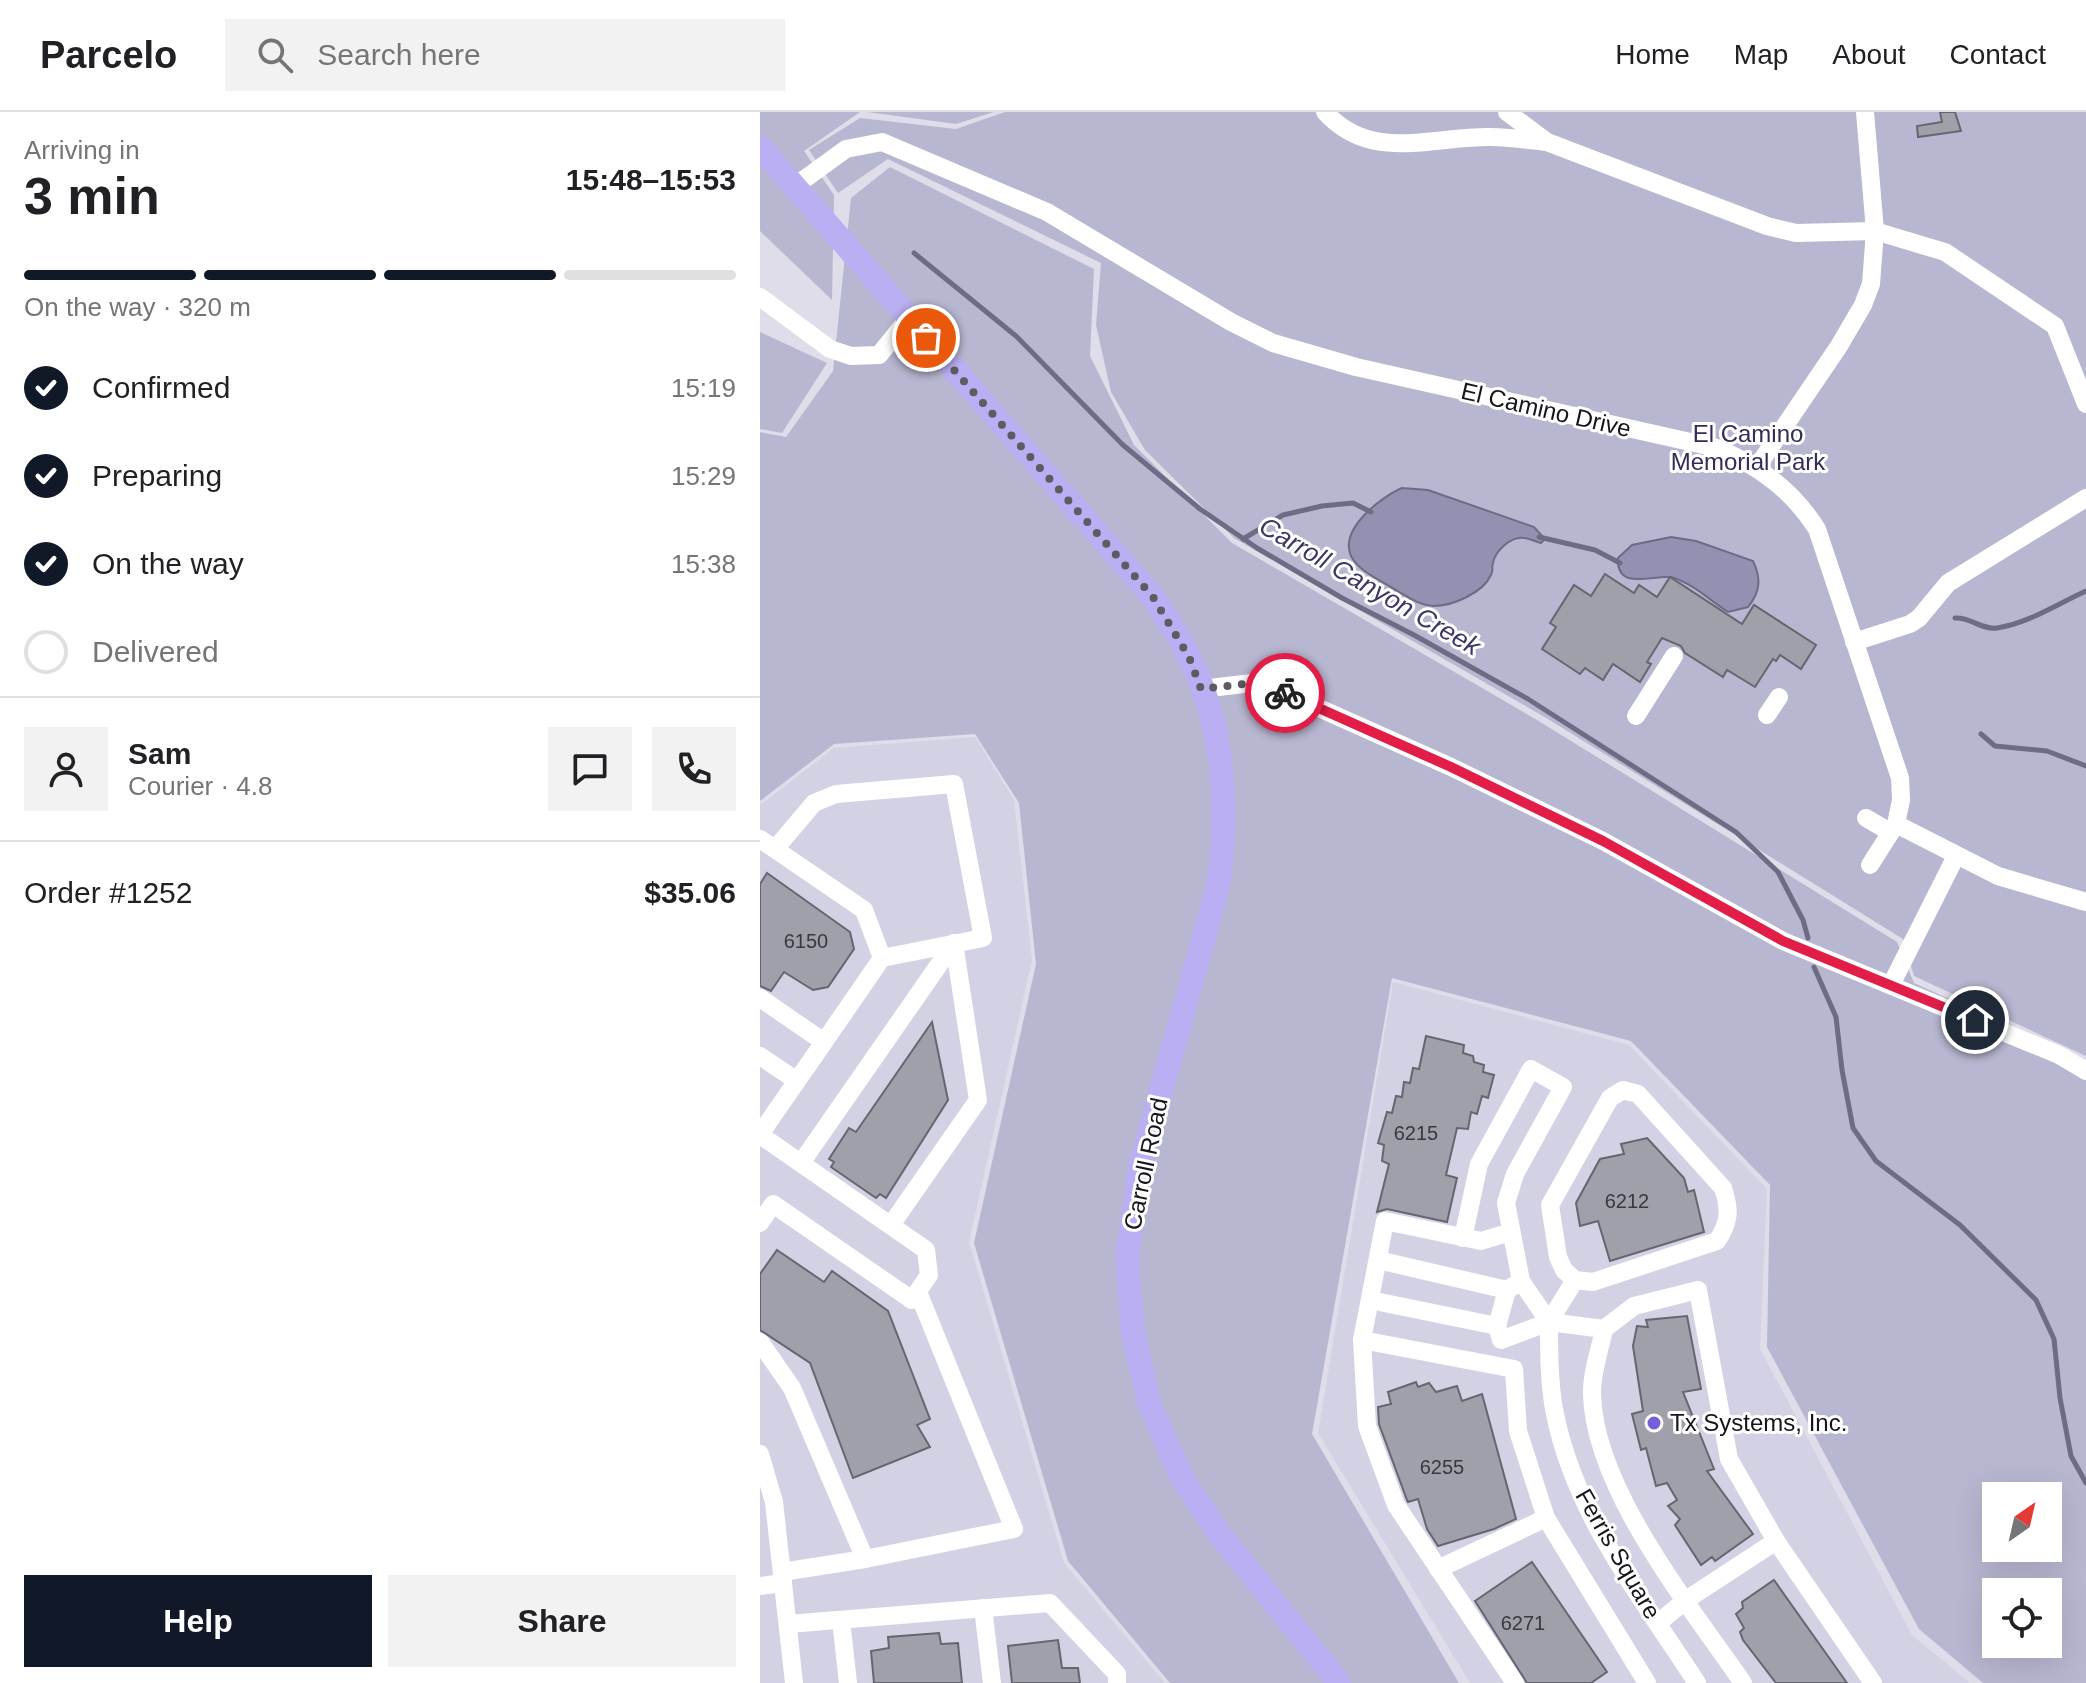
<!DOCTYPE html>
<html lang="en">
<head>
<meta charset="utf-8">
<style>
  :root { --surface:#fff; --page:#f2f2f2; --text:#202124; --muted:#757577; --line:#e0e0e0; --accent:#111827 }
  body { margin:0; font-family:Arial,sans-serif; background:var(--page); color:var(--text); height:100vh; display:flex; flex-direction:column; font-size:30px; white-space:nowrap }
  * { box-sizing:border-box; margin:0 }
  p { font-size:26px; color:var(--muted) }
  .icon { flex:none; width:44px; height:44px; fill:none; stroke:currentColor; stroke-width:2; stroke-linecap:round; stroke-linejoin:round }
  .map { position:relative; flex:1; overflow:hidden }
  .panel { display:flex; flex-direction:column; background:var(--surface); width:760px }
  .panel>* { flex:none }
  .needle { width:52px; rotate:34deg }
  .tools { position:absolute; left:1222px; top:1370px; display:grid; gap:16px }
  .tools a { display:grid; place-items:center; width:80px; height:80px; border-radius:0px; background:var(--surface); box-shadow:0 8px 32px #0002; font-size:40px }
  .pin { position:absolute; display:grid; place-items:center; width:68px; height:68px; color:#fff; margin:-34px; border:4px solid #fff; border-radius:50%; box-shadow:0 2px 8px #0007 }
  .courier { position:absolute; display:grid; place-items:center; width:80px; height:80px; margin:-40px; border:6px solid #e11d48; border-radius:50%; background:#fff; color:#222; box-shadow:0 2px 10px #0007 }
  .overview em { font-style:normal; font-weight:600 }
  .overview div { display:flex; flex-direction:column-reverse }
  .overview { display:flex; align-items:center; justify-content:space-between; height:136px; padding:0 24px }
  h1 { font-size:52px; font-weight:600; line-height:60px }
  .bar { display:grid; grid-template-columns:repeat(4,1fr); gap:12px 8px; align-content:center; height:96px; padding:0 24px }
  .bar i { height:10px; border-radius:6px; background:var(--line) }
  .bar .current { background:var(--accent) }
  .bar p { grid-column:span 4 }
  .line { display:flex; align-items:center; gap:20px; padding:0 24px; border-top:2px solid var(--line) }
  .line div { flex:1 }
  .round { display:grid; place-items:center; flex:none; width:84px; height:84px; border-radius:0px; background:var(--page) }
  ol { padding:0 24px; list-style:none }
  li { display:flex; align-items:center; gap:24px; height:88px }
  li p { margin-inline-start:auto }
  li .icon { padding:8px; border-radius:50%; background:var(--accent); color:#fff; stroke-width:4 }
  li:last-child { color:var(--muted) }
  li i { width:44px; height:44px; border:4px solid var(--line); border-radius:50% }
  .primary-button { display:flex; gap:16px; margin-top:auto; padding:16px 24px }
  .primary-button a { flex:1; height:92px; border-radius:0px; background:var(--accent); color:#fff; font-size:32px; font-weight:600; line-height:92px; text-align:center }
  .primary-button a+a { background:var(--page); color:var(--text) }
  header { display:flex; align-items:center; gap:48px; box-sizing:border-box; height:112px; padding:0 40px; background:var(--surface); border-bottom:2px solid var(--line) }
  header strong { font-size:38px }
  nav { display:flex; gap:44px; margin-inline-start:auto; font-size:28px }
  .search { width:560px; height:72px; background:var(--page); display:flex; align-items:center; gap:20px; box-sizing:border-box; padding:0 28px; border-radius:0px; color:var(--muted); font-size:30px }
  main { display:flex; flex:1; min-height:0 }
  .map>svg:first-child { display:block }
  .built { fill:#d3d2e5 }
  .green { fill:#b8b7d1; fill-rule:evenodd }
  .water { fill:#9291b2; stroke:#6d6c84; stroke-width:2 }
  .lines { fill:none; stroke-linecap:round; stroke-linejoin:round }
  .stream { stroke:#6d6c84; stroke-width:5 }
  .building { fill:#a0a0ab; stroke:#666670; stroke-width:2 }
  .minor { stroke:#fff; stroke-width:18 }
  .major { stroke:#b9aff2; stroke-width:24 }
  .done { stroke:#5c5c62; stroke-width:8; stroke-dasharray:0 14.4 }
  .route { stroke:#e11d48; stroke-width:10 }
  .poi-dot { fill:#755fda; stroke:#fff; stroke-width:3 }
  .labels { text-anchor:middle; stroke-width:6; stroke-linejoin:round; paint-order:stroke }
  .number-label { font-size:20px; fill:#38383e }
  .street-label { font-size:24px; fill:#16161a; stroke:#fff }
  .park-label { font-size:24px; fill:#322c59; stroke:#fff }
  .poi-label { font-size:24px; fill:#16161a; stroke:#fff; text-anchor:start }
  .water-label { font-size:26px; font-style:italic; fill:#3b3664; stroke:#fff }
</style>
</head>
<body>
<header>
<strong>Parcelo</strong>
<div class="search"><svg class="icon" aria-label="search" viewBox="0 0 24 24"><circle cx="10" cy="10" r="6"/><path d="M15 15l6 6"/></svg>Search here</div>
<nav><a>Home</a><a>Map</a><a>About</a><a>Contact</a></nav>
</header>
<main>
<section class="panel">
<div class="overview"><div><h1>3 min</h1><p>Arriving in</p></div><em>15:48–15:53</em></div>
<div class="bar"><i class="current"></i><i class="current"></i><i class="current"></i><i></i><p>On the way · 320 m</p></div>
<ol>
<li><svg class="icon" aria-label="check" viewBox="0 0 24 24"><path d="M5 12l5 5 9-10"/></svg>Confirmed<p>15:19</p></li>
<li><svg class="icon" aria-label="check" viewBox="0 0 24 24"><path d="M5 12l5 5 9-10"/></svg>Preparing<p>15:29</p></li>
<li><svg class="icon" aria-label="check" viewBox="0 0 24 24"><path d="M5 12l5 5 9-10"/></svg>On the way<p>15:38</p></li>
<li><i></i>Delivered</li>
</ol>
<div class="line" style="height:144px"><a class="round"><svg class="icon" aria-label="person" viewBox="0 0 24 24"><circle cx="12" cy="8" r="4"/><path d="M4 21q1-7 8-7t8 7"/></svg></a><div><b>Sam</b><p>Courier · 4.8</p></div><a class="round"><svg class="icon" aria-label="chat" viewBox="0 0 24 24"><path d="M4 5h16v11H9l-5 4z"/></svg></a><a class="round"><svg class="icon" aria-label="phone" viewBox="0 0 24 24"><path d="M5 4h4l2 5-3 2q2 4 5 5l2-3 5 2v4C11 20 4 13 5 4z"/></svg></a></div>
<div class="line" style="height:104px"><div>Order #1252</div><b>$35.06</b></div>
<div class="primary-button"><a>Help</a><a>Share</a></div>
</section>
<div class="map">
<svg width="1326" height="1571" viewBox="0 0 1326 1571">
  <rect width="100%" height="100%" fill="#dedde9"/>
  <g class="built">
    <path d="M215 625 254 688 272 848 209 1130 304 1451 405 1571H0V690L3 691 74 636Z"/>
    <path d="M633 870 869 933 1007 1077 1000 1237 1152 1523 1210 1571H710L558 1321Z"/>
  </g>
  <g class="green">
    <path d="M0 0H100L44 39 74 83 72 188 0 119Z"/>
    <path d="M107 0H234L196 12Z"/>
    <path d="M245 0H1326V944L1154 864 1143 827 788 607 474 426 385 338 351 280 336 213 341 151 128 47 78 81 49 38 100 6 196 17Z"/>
    <path d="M130 55 334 157 330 244 374 333 472 431 777 608 1137 830 1154 871 1326 949V1571H1223L1159 1517 1007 1235 1010 1073 871 929 632 866 552 1322 699 1571H410L308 1449 214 1131 276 852 259 691 215 622 74 632 0 689V320L26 325 73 259 91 86ZM1236 1384H1288V1436H1236ZM1236 1480H1288V1532H1236Z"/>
    <path d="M0 220 67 251 22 321 0 317Z"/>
  </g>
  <g class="water">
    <path d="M642 376 668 378 774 415 785 427 781 431C776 430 769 426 764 426 751 424 735 439 733 451 731 458 734 456 731 463 723 481 692 494 674 494 658 494 642 481 629 474 616 466 598 458 591 444 579 417 621 385 642 376Z"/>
    <path d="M911 425 936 429 993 449C1001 466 1001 479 988 495L968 500C951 489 933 472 914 466 899 460 856 482 858 446L872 433Z"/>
  </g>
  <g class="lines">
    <g class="stream">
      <path d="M154 141 256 224 363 333 440 397 497 436 582 486 654 523 768 587 976 720 1018 760 1043 808 1048 826"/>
      <path d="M779 425 835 438 860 451"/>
      <path d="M483 427 523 403 562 394 593 391 611 400"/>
      <path d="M1195 506C1211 505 1221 518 1237 516 1267 512 1299 491 1326 479"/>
      <path d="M1221 622 1235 634 1287 639 1326 654"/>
      <path d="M1054 855 1076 905 1082 958 1093 1016 1116 1049 1200 1113 1276 1188 1294 1227 1300 1286 1311 1344 1326 1371"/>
    </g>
  </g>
  <g class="building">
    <path d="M1180 0H1195L1201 19 1158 25 1157 14 1182 10Z"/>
    <path d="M845 462 874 481 879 473 897 485 910 465 982 512 994 493 1056 533 1041 557 1020 543 1016 549 1013 547 995 575 967 558 963 565 925 541 921 534 902 526 887 550 891 552 880 570 853 552 843 568 825 556 820 562 782 537 796 515 790 511 814 473 831 484Z"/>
    <path d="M7 761 90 820 94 837 68 875 53 878 24 860 11 879 0 874V772Z"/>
    <path d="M172 910 188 988 126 1086 120 1082 116 1086 71 1055 74 1050 69 1047 89 1016 96 1020Z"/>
    <path d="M666 924 704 933 703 941 713 944 714 950 724 953 723 960 734 963 728 986 722 984 717 1002 711 1000 708 1017 697 1016 686 1063 697 1066 687 1110 627 1097 617 1100 629 1052 622 1049 624 1033 618 1031 627 1000 632 1001 636 984 642 985 644 970 650 971 653 956 659 957Z"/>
    <path d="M887 1026 924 1066 928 1080 934 1078 944 1120 850 1149 838 1109 820 1114 816 1091 840 1047 864 1042 861 1032Z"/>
    <path d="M17 1138 64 1170 72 1159 128 1199 170 1307 157 1313 170 1335 93 1366 50 1251 0 1218V1162Z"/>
    <path d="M927 1204 941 1277 923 1280 954 1357 947 1359 993 1422 955 1449 952 1445 941 1453 915 1413 920 1407 908 1394 917 1388 907 1371 896 1374 886 1336 881 1338 872 1302 883 1299 873 1234 877 1214 888 1215 886 1208Z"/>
    <path d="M656 1270 658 1275 669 1271 676 1280 697 1274 702 1289 722 1282 756 1407 734 1417 678 1434 667 1417 658 1387 648 1390 647 1388 619 1312 618 1295 631 1292 628 1280Z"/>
    <path d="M772 1450 847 1560 831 1571H767L715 1489Z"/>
    <path d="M1014 1468 1065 1540 1087 1571H1016L983 1528 980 1520 984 1516 976 1502 983 1496 982 1490Z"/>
    <path d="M179 1521 181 1532 198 1531 202 1571H114L111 1539 129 1536 128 1525Z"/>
    <path d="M298 1528 302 1556H318L320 1571H252L248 1534Z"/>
  </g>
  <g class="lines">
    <g class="minor">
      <path d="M565 0C611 51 671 24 731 25 749 25 768 28 787 30"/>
      <path d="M747 0 787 30 1007 114 1036 121 1115 119 1185 140 1295 214 1326 292"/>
      <path d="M35 74 86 37 122 30 287 100 471 210 513 231 596 255 957 336C999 354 1032 378 1057 417L1140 666 1141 688 1136 712 1238 764 1326 790"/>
      <path d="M0 185 70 237 91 244 119 243 148 207"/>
      <path d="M997 355 1079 234 1103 193 1111 172 1115 119 1105 0"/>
      <path d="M1094 530 1150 512 1159 506 1188 471 1326 386"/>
      <path d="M441 577 501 570 691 655 843 729 1023 829 1299 943 1326 959"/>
      <path d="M1007 603 1019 585"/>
      <path d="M876 604 914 544"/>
      <path d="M1106 706 1130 720"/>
      <path d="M0 727 104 798 122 846 223 826 194 672 76 682 54 691 15 737"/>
      <path d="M1110 753 1136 712"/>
      <path d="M1131 873 1196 744"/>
      <path d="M0 886 64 930 122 846"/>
      <path d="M0 944 37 969"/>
      <path d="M863 978 878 982 963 1076C970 1097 970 1110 957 1129L833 1170 815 1168 804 1158 798 1145 790 1093 850 986Z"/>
      <path d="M0 1022 64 930"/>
      <path d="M0 1023 166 1138 169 1163 152 1188 13 1092 0 1111"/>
      <path d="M41 1051 194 831"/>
      <path d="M131 1113 218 988 194 831"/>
      <path d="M751 1120 721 1129 625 1109 602 1228 607 1314 636 1393 755 1571"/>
      <path d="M703 1126 719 1052 771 957 803 975 755 1062 746 1091 761 1169 789 1210"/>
      <path d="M618 1148 747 1178 755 1173"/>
      <path d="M610 1188 737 1214 747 1178"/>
      <path d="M789 1210C789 1240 789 1273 795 1302 815 1403 882 1486 937 1571"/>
      <path d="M789 1210 815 1168"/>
      <path d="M737 1214 741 1228 789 1210 844 1217"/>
      <path d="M602 1228 754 1257 758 1319 786 1406 887 1571"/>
      <path d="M0 1230 32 1276 105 1447"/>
      <path d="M0 1342 14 1390 34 1571"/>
      <path d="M678 1457 786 1406"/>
      <path d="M22 1460 105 1447 254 1417 158 1180"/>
      <path d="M0 1474 23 1471"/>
      <path d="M223 1496 232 1571"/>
      <path d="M81 1508 88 1571"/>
      <path d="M898 1511 926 1488 1016 1429"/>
      <path d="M28 1512 290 1491 357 1562V1571"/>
      <path d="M983 1571C930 1494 835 1378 832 1283 831 1262 840 1238 844 1217L874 1194 938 1178 969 1347 1016 1429 1113 1571"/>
    </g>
    <path class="major" d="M0 35 393 485C405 504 418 523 428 543 465 615 469 697 458 774L380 1055 367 1147 373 1219 389 1291 422 1366 457 1419 579 1571"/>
  </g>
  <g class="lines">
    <path class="done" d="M166 226 393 485 429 545 441 577 501 570 525 581"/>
    <path class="route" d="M525 581 691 655 843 729 1023 829 1215 908"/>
  </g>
  <circle class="poi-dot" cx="894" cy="1311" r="8"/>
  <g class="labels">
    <g class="number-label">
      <text x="46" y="836">6150</text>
      <text x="656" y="1028">6215</text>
      <text x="867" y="1096">6212</text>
      <text x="682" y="1362">6255</text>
      <text x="763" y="1518">6271</text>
    </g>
    <g class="street-label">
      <text transform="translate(786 298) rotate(13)" y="8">El Camino Drive</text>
      <text transform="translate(386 1052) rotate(-78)" y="8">Carroll Road</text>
      <text transform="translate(858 1442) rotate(60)" y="8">Ferris Square</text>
    </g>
    <g class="park-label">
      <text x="988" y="330">El Camino<tspan x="988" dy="28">Memorial Park</tspan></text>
    </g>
    <g class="poi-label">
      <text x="910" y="1319">Tx Systems, Inc.</text>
    </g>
    <g class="water-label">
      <text transform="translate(610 474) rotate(30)" y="9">Carroll Canyon Creek</text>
    </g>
  </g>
</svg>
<div class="tools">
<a><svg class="needle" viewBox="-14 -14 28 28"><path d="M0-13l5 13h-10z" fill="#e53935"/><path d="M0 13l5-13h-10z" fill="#757577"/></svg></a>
<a><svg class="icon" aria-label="locate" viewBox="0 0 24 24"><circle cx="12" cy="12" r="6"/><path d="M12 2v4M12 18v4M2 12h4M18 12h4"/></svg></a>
</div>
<div class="pin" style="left:166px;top:226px;background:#ea580c"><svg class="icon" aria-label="bag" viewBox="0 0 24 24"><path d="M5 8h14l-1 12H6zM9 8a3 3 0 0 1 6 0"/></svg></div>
<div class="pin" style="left:1215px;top:908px;background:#1f2937"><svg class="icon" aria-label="home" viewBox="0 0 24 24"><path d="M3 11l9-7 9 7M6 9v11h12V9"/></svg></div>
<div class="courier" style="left:525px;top:581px"><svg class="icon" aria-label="bike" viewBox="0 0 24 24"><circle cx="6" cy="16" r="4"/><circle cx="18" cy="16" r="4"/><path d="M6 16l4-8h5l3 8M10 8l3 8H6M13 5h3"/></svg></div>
</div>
</main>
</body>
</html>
